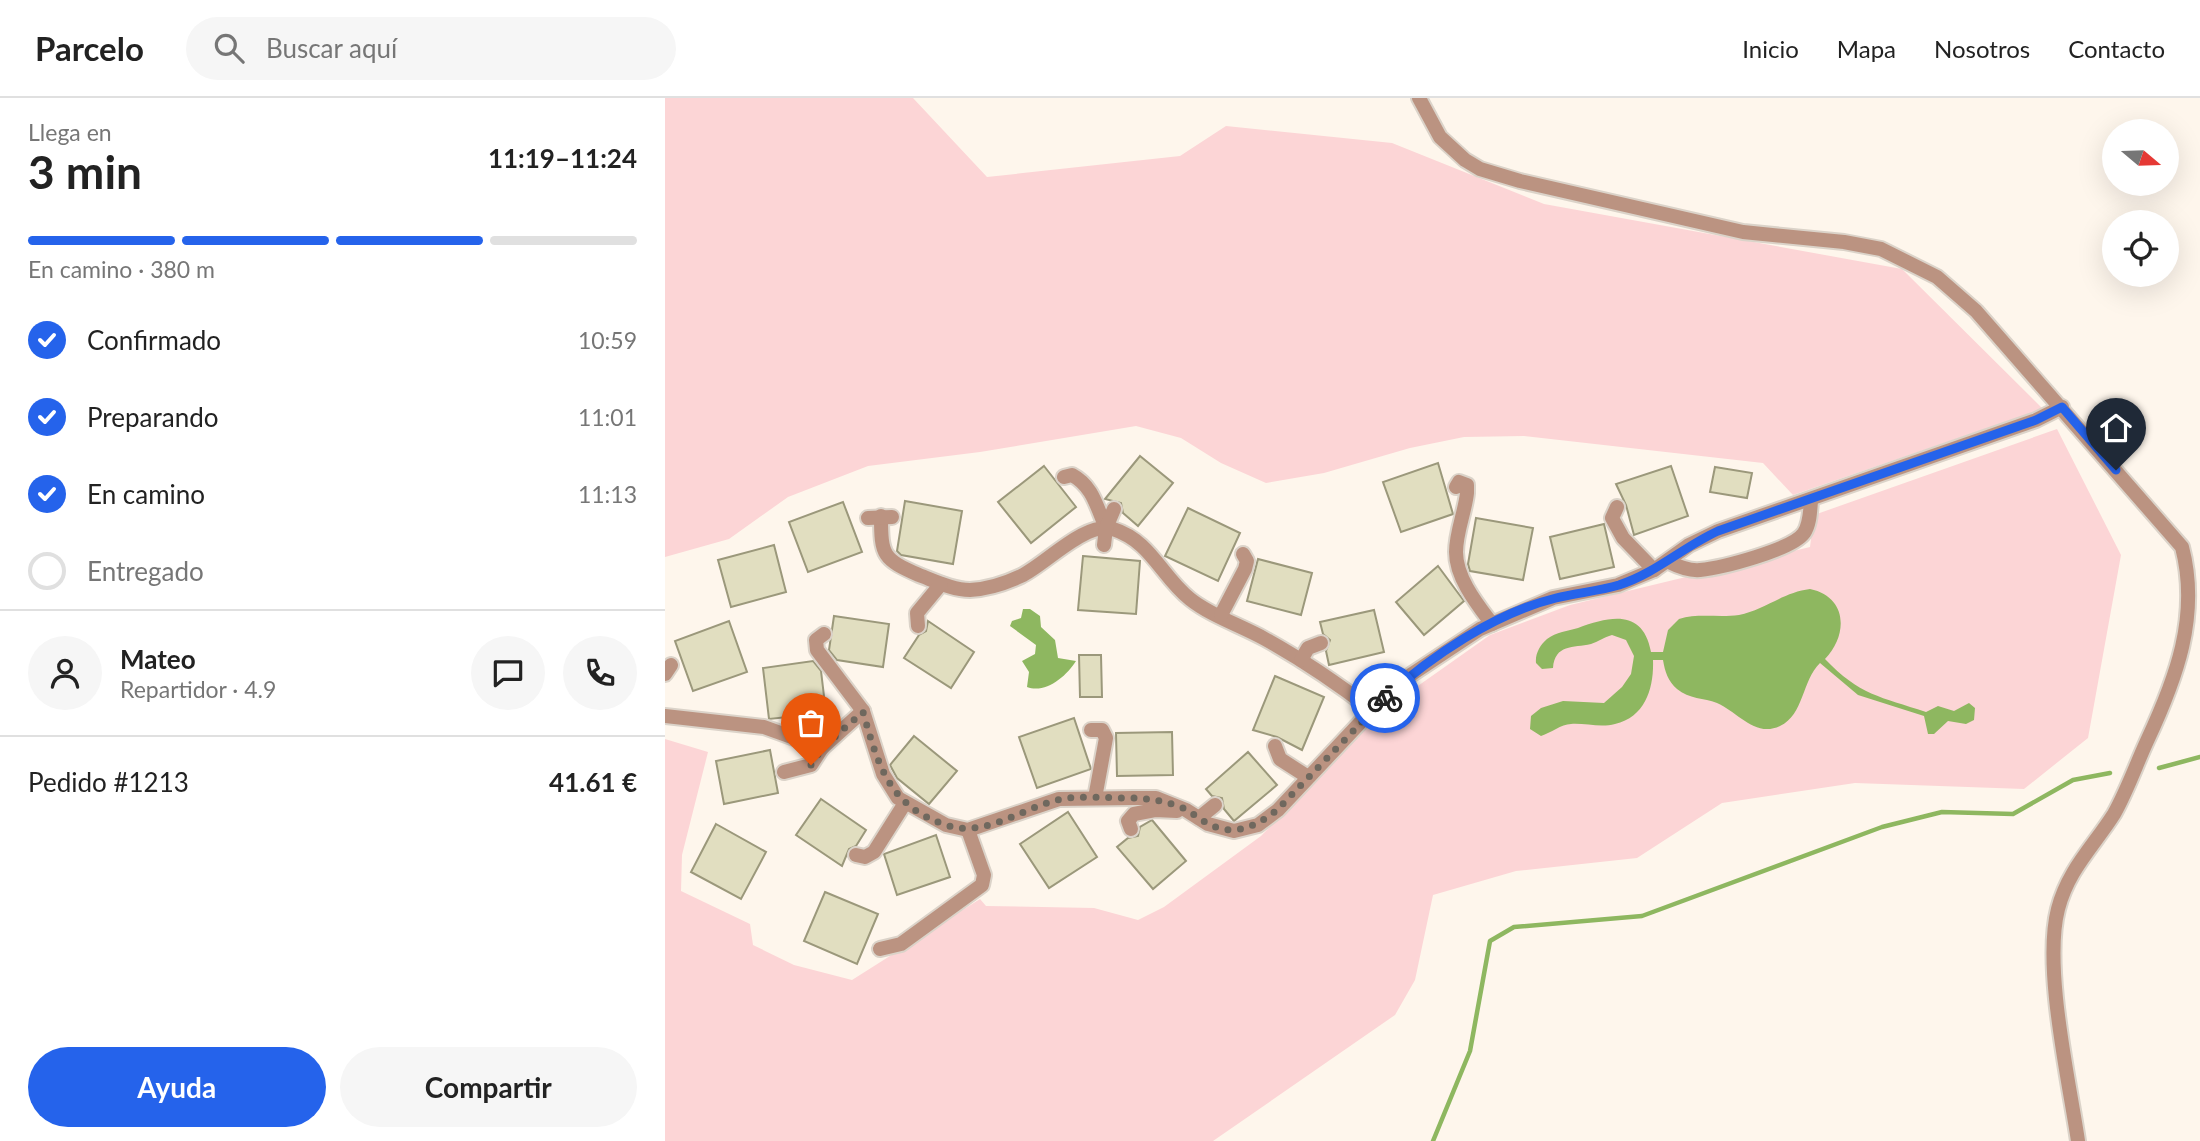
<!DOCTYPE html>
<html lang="es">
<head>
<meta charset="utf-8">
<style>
  :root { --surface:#fff; --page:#f6f6f6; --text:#222; --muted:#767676; --line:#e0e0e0; --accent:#2563eb }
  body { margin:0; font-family:Lato,sans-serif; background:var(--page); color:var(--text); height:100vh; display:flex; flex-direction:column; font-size:26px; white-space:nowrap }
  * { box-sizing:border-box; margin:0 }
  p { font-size:23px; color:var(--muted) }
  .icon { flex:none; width:38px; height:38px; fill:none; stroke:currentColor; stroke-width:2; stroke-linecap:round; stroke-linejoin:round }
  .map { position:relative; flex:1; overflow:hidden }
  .panel { display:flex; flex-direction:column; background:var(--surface); width:665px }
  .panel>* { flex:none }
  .needle { width:46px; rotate:109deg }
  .buttons { position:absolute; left:1437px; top:21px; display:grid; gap:14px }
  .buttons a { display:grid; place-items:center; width:77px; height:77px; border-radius:50%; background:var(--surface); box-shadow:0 7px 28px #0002; font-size:35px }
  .pin { position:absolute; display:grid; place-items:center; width:60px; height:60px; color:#fff; margin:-72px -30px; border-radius:50% 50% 50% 0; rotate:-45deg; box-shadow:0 0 7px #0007 }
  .pin .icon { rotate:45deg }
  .courier { position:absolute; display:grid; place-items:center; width:70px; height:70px; margin:-35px; border:5px solid #2563eb; border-radius:50%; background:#fff; color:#222; box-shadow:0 2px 9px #0007 }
  .headline em { font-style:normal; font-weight:700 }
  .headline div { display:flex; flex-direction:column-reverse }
  .headline { display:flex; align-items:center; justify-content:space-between; height:119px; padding:0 28px }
  h1 { font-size:46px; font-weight:700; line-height:52px }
  .bar { display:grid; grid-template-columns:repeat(4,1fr); gap:10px 7px; align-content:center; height:84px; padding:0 28px }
  .bar i { height:9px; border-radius:5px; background:var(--line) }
  .bar .current { background:var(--accent) }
  .bar p { grid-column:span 4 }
  .line { display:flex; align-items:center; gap:18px; padding:0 28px; border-top:2px solid var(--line) }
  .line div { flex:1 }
  .round { display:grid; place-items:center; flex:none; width:74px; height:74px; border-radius:37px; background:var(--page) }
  ol { padding:0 28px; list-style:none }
  li { display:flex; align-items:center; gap:21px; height:77px }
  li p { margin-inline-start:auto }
  li .icon { padding:7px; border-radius:50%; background:var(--accent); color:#fff; stroke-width:4 }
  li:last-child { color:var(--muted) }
  li i { width:38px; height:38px; border:4px solid var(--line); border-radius:50% }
  .primary-button { display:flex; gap:14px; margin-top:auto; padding:14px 28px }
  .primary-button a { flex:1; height:80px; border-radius:42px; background:var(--accent); color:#fff; font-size:28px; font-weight:700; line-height:80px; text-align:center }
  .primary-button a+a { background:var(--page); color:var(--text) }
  header { display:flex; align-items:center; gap:42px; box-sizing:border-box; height:98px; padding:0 35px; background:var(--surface); border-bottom:2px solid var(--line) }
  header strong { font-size:33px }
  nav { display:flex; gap:38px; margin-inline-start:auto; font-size:24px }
  .search { width:490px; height:63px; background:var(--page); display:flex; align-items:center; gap:18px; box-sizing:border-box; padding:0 24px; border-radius:38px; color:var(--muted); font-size:26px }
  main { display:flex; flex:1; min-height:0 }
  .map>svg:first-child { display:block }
  .green { fill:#fcd5d6 }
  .water { fill:#8eb760 }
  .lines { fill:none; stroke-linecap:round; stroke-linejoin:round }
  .stream { stroke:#8eb760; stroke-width:4.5 }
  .building { fill:#e1dec0; stroke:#9b987b; stroke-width:2 }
  .minor-casing { stroke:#dbd3c9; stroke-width:18 }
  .minor { stroke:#bb9381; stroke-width:14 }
  .done { stroke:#6f685e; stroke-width:7; stroke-dasharray:0 12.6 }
  .route { stroke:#2563eb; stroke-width:9 }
</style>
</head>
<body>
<header>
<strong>Parcelo</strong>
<div class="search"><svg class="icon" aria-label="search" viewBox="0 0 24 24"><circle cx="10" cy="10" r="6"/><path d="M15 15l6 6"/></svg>Buscar aquí</div>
<nav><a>Inicio</a><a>Mapa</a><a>Nosotros</a><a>Contacto</a></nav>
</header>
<main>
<section class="panel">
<div class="headline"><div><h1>3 min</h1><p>Llega en</p></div><em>11:19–11:24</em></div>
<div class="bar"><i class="current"></i><i class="current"></i><i class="current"></i><i></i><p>En camino · 380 m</p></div>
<ol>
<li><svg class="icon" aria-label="check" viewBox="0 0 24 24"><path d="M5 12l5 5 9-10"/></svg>Confirmado<p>10:59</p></li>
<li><svg class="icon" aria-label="check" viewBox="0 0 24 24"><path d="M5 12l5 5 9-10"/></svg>Preparando<p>11:01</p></li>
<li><svg class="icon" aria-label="check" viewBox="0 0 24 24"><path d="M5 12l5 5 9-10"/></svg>En camino<p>11:13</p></li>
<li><i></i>Entregado</li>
</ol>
<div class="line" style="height:126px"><a class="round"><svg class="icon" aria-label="person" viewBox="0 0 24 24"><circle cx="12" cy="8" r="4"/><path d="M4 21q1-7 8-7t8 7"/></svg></a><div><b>Mateo</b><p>Repartidor · 4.9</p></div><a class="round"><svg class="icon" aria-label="chat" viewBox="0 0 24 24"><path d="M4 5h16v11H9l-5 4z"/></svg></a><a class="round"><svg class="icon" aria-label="phone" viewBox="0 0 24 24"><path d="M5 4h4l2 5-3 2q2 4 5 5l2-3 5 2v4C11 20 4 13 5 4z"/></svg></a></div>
<div class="line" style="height:91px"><div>Pedido #1213</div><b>41.61 €</b></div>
<div class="primary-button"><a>Ayuda</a><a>Compartir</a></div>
</section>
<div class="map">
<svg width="1535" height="1043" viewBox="0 0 1535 1043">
  <rect width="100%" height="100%" fill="#fef6ec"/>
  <g class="green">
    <path d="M0 0H248L322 79 515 58 561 28 727 45 879 106 1237 171 1378 311 1128 397 1098 365 859 338 799 339 745 350 659 375 601 385 556 365 516 340 471 328 315 354 203 368 123 399 64 441 0 459Z"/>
    <path d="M1392 331 1456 457 1423 640 1359 691 1190 685 1057 705 972 760 851 773 768 797 750 882 730 917 548 1043H0V641L43 654 17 757 16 793 85 826 88 847 129 867 187 882 315 801 321 808 429 810 473 822 499 809 596 738 716 614 825 537 905 507 1145 449 1149 417Z"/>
  </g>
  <g class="water">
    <path d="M1145 491C1183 499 1183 537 1160 561 1194 597 1216 599 1261 614L1273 608 1289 613 1304 605 1310 610 1309 622 1301 626 1283 623 1269 636H1263L1259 618 1193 597 1155 565C1137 582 1139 617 1115 628 1090 640 1073 614 1052 605 1039 600 1024 601 1012 591 1003 583 1000 574 998 562H988C989 589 981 619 950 626 936 630 920 625 906 626 896 626 886 635 876 638L865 631 866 618 876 610 898 603 939 605 957 589 966 576 969 558 961 542 947 537C939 539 933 544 926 546 908 550 890 546 888 570L877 571 871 565C870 556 875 547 882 541 891 534 903 533 913 530 946 518 978 511 986 554H998L1003 532 1014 521C1033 515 1054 520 1074 517 1099 512 1119 494 1145 491Z"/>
    <path d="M358 511H365L375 518 376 529 390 542 393 560 411 563C401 579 380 596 362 589L364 574 357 563 370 556 371 547 345 528 347 523 356 520Z"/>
  </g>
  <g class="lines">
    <g class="stream">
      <path d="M1494 670 1535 659"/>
      <path d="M768 1043 805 953 825 843 849 829 977 818 1217 729 1277 714 1348 716 1408 682 1445 675"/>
    </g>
  </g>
  <g class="building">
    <path d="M475 358 508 385 473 428 458 415 456 405 440 401Z"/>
    <path d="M773 365 788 416 736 434 718 384Z"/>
    <path d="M379 368 411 409 366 445 333 404Z"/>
    <path d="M1006 368 1023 418 969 437 961 407 951 386Z"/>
    <path d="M1050 369 1087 375 1082 400 1045 394Z"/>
    <path d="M240 403 297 413 288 466 236 457 232 453Z"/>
    <path d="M178 404 197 454 143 474 124 424Z"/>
    <path d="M523 410 575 435 553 483 500 458Z"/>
    <path d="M811 420 868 430 858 482 805 473 803 466Z"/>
    <path d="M939 426 949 469 895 481 885 439Z"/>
    <path d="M109 447 121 494 66 509 53 462Z"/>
    <path d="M418 458 475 463 471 516 413 512Z"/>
    <path d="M593 461 647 475 636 517 582 503Z"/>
    <path d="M773 468 799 503 759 537 731 504Z"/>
    <path d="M709 512 719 554 664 567 661 553 665 542 658 536 655 524Z"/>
    <path d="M169 518 224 526 218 569 172 562 164 552Z"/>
    <path d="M64 523 82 574 28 593 10 543Z"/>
    <path d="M263 523 309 554 286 590 239 560 254 537 261 533Z"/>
    <path d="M414 557H436L437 599H415Z"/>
    <path d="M148 563 156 573 161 615 104 621 98 570Z"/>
    <path d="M610 578 659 599 637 652 612 639 588 632Z"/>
    <path d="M409 620 426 671 372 690 354 639Z"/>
    <path d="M507 634 508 677 452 678 451 635Z"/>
    <path d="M249 638 292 673 264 706 232 680 225 667Z"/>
    <path d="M105 652 113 695 59 706 51 663Z"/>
    <path d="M583 654 612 687 569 723 559 711 557 700 547 698 541 691Z"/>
    <path d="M156 701 201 732 191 748 184 751 177 768 131 737Z"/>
    <path d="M403 714 432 759 384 790 355 746Z"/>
    <path d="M487 722 521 763 488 791 452 749 463 740 473 738 475 729Z"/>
    <path d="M51 726 101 754 76 801 26 774Z"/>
    <path d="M271 737 285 779 232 797 219 756Z"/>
    <path d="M160 794 213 816 192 866 139 843Z"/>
  </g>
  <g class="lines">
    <defs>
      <g id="minor">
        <path d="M754 0 775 39 800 62 815 71 855 83 1078 134 1179 144 1216 151 1272 179 1311 213 1517 449C1535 518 1511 581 1482 643 1471 667 1462 693 1449 716 1428 749 1403 772 1393 811 1378 869 1404 982 1413 1043"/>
        <path d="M399 379 407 377C428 388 432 410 441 430"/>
        <path d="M791 389 794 384 802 387V395C800 414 791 434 791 454 791 480 812 506 827 526"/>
        <path d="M952 409 947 420 958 440 989 472"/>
        <path d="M216 418C216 458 218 461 254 477 270 483 288 492 305 492 324 491 339 486 356 478 381 466 420 423 448 431 486 443 496 478 525 501 546 518 577 528 600 541 638 562 673 586 707 612"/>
        <path d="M203 420 227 419"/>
        <path d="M439 447 441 430 449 411"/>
        <path d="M1004 464C1014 469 1024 473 1035 472 1056 470 1127 452 1139 435 1145 426 1145 414 1146 403"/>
        <path d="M556 517 580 471 582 463 578 456"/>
        <path d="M253 528 252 515 276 486"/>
        <path d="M159 536 151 542 152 552 198 613 218 676 233 700 281 727 303 732 394 701 469 700H491L521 712 543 726 569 733 593 727 613 712 707 612 747 576 815 531 888 500 953 487 989 472 1024 447 1053 433 1371 322 1397 309"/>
        <path d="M636 562 643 550 656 545"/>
        <path d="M0 576 6 567"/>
        <path d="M0 618 99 629 157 650 198 613"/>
        <path d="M426 632H437L441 640 430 700"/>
        <path d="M610 648 615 661 643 679"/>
        <path d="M119 674 146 667 157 650"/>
        <path d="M534 720 550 707"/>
        <path d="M466 731 463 723 469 716 490 712 512 713"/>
        <path d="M191 757 200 759 209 754 240 705"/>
        <path d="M215 851 236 846 317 787 319 777 303 732"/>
      </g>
    </defs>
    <use href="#minor" class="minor-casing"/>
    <use href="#minor" class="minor"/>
  </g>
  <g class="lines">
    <path class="done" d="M146 667 157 650 198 614C213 666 223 708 281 727 319 740 356 711 392 702 413 697 439 700 461 700 482 700 498 702 518 710 526 714 533 720 540 724 567 740 591 729 612 712L720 600"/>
    <path class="route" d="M720 600C766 558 830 515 891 500 911 495 934 493 954 487 991 475 1018 449 1053 433L1371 322 1397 309 1451 372"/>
  </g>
</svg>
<div class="buttons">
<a><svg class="needle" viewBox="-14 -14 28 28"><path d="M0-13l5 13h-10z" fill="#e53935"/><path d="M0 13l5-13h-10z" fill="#767676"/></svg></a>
<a><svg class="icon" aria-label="locate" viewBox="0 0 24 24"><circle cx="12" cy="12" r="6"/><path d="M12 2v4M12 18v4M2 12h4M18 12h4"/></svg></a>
</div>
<div class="pin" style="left:146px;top:667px;background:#ea580c"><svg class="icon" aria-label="bag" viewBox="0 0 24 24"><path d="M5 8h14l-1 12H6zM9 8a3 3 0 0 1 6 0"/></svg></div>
<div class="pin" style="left:1451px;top:372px;background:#1f2937"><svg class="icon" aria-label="home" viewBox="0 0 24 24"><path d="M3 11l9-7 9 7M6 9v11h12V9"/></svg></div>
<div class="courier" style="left:720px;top:600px"><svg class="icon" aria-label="bike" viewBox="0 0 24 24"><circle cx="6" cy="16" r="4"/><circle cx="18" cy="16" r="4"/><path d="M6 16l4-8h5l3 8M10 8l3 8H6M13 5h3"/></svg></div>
</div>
</main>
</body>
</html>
